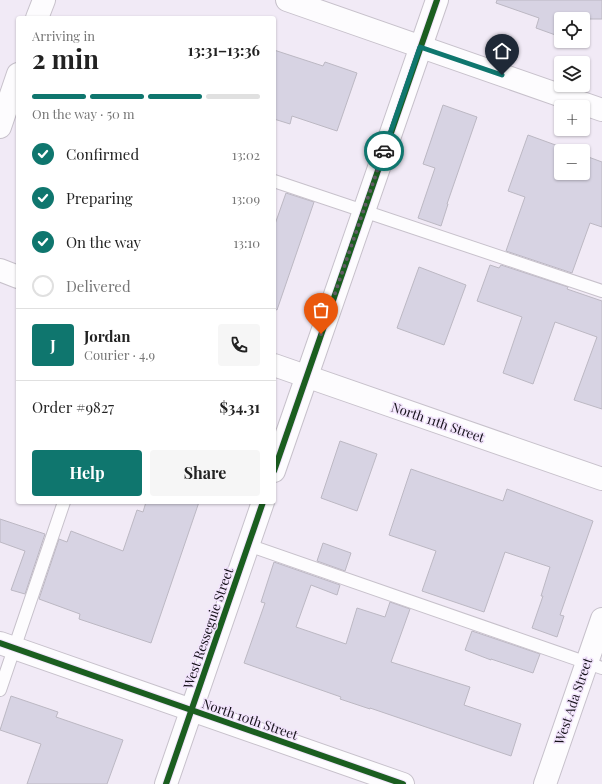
<!DOCTYPE html>
<html lang="en">
<head>
<meta charset="utf-8">
<style>
  :root { --surface:#fff; --page:#f6f6f6; --text:#222; --muted:#767676; --line:#e0e0e0; --accent:#0f766e }
  body { margin:0; font-family:"Playfair Display",serif; background:var(--page); color:var(--text); height:100vh; display:flex; flex-direction:column; font-size:15px; white-space:nowrap }
  * { box-sizing:border-box; margin:0 }
  p { font-size:13px; color:var(--muted) }
  .icon { flex:none; width:22px; height:22px; fill:none; stroke:currentColor; stroke-width:2; stroke-linecap:round; stroke-linejoin:round }
  .map { position:relative; flex:1; overflow:hidden }
  .sheet { position:absolute; left:16px; top:16px; width:260px; height:488px; display:flex; flex-direction:column; background:var(--surface); border-radius:4px; box-shadow:0 1px 3px #0004 }
  .sheet>* { flex:none }
  .fabs { position:absolute; left:554px; top:12px; display:grid; gap:8px }
  .fabs a { display:grid; place-items:center; width:36px; height:36px; border-radius:4px; background:var(--surface); box-shadow:0 1px 3px #0004; font-size:20px }
  .pin { position:absolute; display:grid; place-items:center; width:34px; height:34px; color:#fff; margin:-41px -17px; border-radius:50% 50% 50% 0; rotate:-45deg; box-shadow:0 0 4px #0007 }
  .pin .icon { rotate:45deg }
  .courier { position:absolute; display:grid; place-items:center; width:40px; height:40px; margin:-20px; border:3px solid #0f766e; border-radius:50%; background:#fff; color:#222; box-shadow:0 1px 5px #0007 }
  .summary em { font-style:normal; font-weight:700 }
  .summary div { display:flex; flex-direction:column-reverse }
  .summary { display:flex; align-items:center; justify-content:space-between; height:68px; padding:0 16px }
  h1 { font-size:26px; font-weight:700; line-height:30px }
  .bar { display:grid; grid-template-columns:repeat(4,1fr); gap:6px 4px; align-content:center; height:48px; padding:0 16px }
  .bar i { height:5px; border-radius:3px; background:var(--line) }
  .bar .active { background:var(--accent) }
  .bar p { grid-column:span 4 }
  .line { display:flex; align-items:center; gap:10px; padding:0 16px; border-top:1px solid var(--line) }
  .line div { flex:1 }
  .round { display:grid; place-items:center; flex:none; width:42px; height:42px; border-radius:4px; background:var(--page) }
  ol { padding:0 16px; list-style:none }
  li { display:flex; align-items:center; gap:12px; height:44px }
  li p { margin-inline-start:auto }
  li .icon { padding:4px; border-radius:50%; background:var(--accent); color:#fff; stroke-width:4 }
  li:last-child { color:var(--muted) }
  li i { width:22px; height:22px; border:2px solid var(--line); border-radius:50% }
  .action { display:flex; gap:8px; margin-top:auto; padding:8px 16px }
  .action a { flex:1; height:46px; border-radius:4px; background:var(--accent); color:#fff; font-size:16px; font-weight:700; line-height:46px; text-align:center }
  .action a+a { background:var(--page); color:var(--text) }
  .map>svg:first-child { display:block }
  .building { fill:#d7d3e3; stroke:#bcb8c3 }
  .lines { fill:none; stroke-linecap:round; stroke-linejoin:round }
  .lane-casing { stroke:#c7c1cb; stroke-width:14 }
  .street-casing { stroke:#c7c1cb; stroke-width:24 }
  .lane { stroke:#fdfcfe; stroke-width:12 }
  .street { stroke:#fdfcfe; stroke-width:22 }
  .cycleway-casing { stroke:#f2e4fc; stroke-width:8 }
  .cycleway { stroke:#1b5e20; stroke-width:6 }
  .done { stroke:#615c65; stroke-width:4; stroke-dasharray:0 7.2 }
  .route { stroke:#0f766e; stroke-width:5 }
  .labels { text-anchor:middle; stroke-width:3; stroke-linejoin:round; paint-order:stroke }
  .street-label { font-size:13px; fill:#130f17; stroke:#f2e4fc }
</style>
</head>
<body>
<div class="map">
<svg width="602" height="784" viewBox="0 0 602 784">
  <rect width="100%" height="100%" fill="#f1eaf6"/>
  <g class="building">
    <path d="M497 0H602V19H561V37L536 28 539 18 496 3Z"/>
    <path d="M274 50 323 66 325 62 357 73 337 131 292 116 290 124 274 119Z"/>
    <path d="M443 105 477 117 447 204H448L441 226 418 218 435 168 423 164Z"/>
    <path d="M528 135 561 147V173H583V155L602 162V227L590 223 572 273 506 251 525 197 508 191Z"/>
    <path d="M286 193 314 202 277 310 274 309V227Z"/>
    <path d="M490 265 499 268 501 265 568 287 567 289 602 301V409L574 400 597 337 555 322 533 384 503 373 522 317 477 301Z"/>
    <path d="M419 267 466 285 444 345 397 328Z"/>
    <path d="M340 441 377 454 357 511 321 498Z"/>
    <path d="M411 469 503 501 507 489 593 521 560 615 564 616 557 637 532 628 543 596H541L550 567 505 552 484 612 422 591 436 551 389 535Z"/>
    <path d="M146 502H199L151 643 79 619 80 614 39 599 59 539 67 542 71 531 123 551 137 510 143 512Z"/>
    <path d="M0 519 45 534 25 594 11 590 25 551 0 542Z"/>
    <path d="M323 543 351 553 345 571 317 561Z"/>
    <path d="M274 562 340 585 337 595 311 585 296 627 346 644 357 608 385 617 390 602 410 609 391 662 470 687 464 705 521 724 511 756 370 708V709L340 699 341 697 244 663 265 603 261 602Z"/>
    <path d="M472 631 540 654 533 673 491 659V660L465 650Z"/>
    <path d="M11 696 58 712 56 717 123 740 107 784H27L41 744 0 730Z"/>
  </g>
  <g class="lines">
    <defs>
      <g id="lane">
        <path d="M274 181 602 291"/>
        <path d="M248 545 602 668"/>
        <path d="M0 690 64 502"/>
      </g>
      <g id="street">
        <path d="M287 0 602 110"/>
        <path d="M37 18 44 0"/>
        <path d="M0 127 18 74"/>
        <path d="M0 270 18 277"/>
        <path d="M274 365 602 479"/>
        <path d="M274 471 437 0"/>
        <path d="M0 643 403 784"/>
        <path d="M166 784 263 502"/>
        <path d="M545 784 602 619"/>
      </g>
    </defs>
    <use href="#lane" class="lane-casing"/>
    <use href="#street" class="street-casing"/>
    <use href="#lane" class="lane"/>
    <use href="#street" class="street"/>
    <defs>
      <g id="cycleway">
        <path d="M274 471 437 0"/>
        <path d="M0 643 403 784"/>
        <path d="M166 784 263 502"/>
      </g>
    </defs>
    <use href="#cycleway" class="cycleway-casing"/>
    <use href="#cycleway" class="cycleway"/>
  </g>
  <g class="lines">
    <path class="done" d="M321 334 384 151"/>
    <path class="route" d="M384 151 420 47 502 75"/>
  </g>
  <g class="labels">
    <g class="street-label">
      <text transform="translate(438 422) rotate(19)" y="5">North 11th Street</text>
      <text transform="translate(208 628) rotate(-71)" y="5">West Resseguie Street</text>
      <text transform="translate(573 701) rotate(-71)" y="5">West Ada Street</text>
      <text transform="translate(250 719) rotate(19)" y="5">North 10th Street</text>
    </g>
  </g>
</svg>
<div class="fabs">
<a><svg class="icon" aria-label="locate" viewBox="0 0 24 24"><circle cx="12" cy="12" r="6"/><path d="M12 2v4M12 18v4M2 12h4M18 12h4"/></svg></a>
<a><svg class="icon" aria-label="layers" viewBox="0 0 24 24"><path d="M12 4l9 5-9 5-9-5zM3 14l9 5 9-5"/></svg></a>
<a>+</a>
<a>−</a>
</div>
<div class="pin" style="left:321px;top:334px;background:#ea580c"><svg class="icon" aria-label="bag" viewBox="0 0 24 24"><path d="M5 8h14l-1 12H6zM9 8a3 3 0 0 1 6 0"/></svg></div>
<div class="pin" style="left:502px;top:75px;background:#1f2937"><svg class="icon" aria-label="home" viewBox="0 0 24 24"><path d="M3 11l9-7 9 7M6 9v11h12V9"/></svg></div>
<div class="courier" style="left:384px;top:151px"><svg class="icon" aria-label="car" viewBox="0 0 24 24"><path d="M5 17H2v-5l4-1 3-4h7l3 4 3 1v5h-3M9 17h6M6 11h13"/><circle cx="7" cy="17" r="2"/><circle cx="17" cy="17" r="2"/></svg></div>
<section class="sheet">
<div class="summary"><div><h1>2 min</h1><p>Arriving in</p></div><em>13:31–13:36</em></div>
<div class="bar"><i class="active"></i><i class="active"></i><i class="active"></i><i></i><p>On the way · 50 m</p></div>
<ol>
<li><svg class="icon" aria-label="check" viewBox="0 0 24 24"><path d="M5 12l5 5 9-10"/></svg>Confirmed<p>13:02</p></li>
<li><svg class="icon" aria-label="check" viewBox="0 0 24 24"><path d="M5 12l5 5 9-10"/></svg>Preparing<p>13:09</p></li>
<li><svg class="icon" aria-label="check" viewBox="0 0 24 24"><path d="M5 12l5 5 9-10"/></svg>On the way<p>13:10</p></li>
<li><i></i>Delivered</li>
</ol>
<div class="line" style="height:72px"><b class="round" style="background:var(--accent);color:#fff">J</b><div><b>Jordan</b><p>Courier · 4.9</p></div><a class="round"><svg class="icon" aria-label="phone" viewBox="0 0 24 24"><path d="M5 4h4l2 5-3 2q2 4 5 5l2-3 5 2v4C11 20 4 13 5 4z"/></svg></a></div>
<div class="line" style="height:52px"><div>Order #9827</div><b>$34.31</b></div>
<div class="action"><a>Help</a><a>Share</a></div>
</section>
</div>
</body>
</html>
